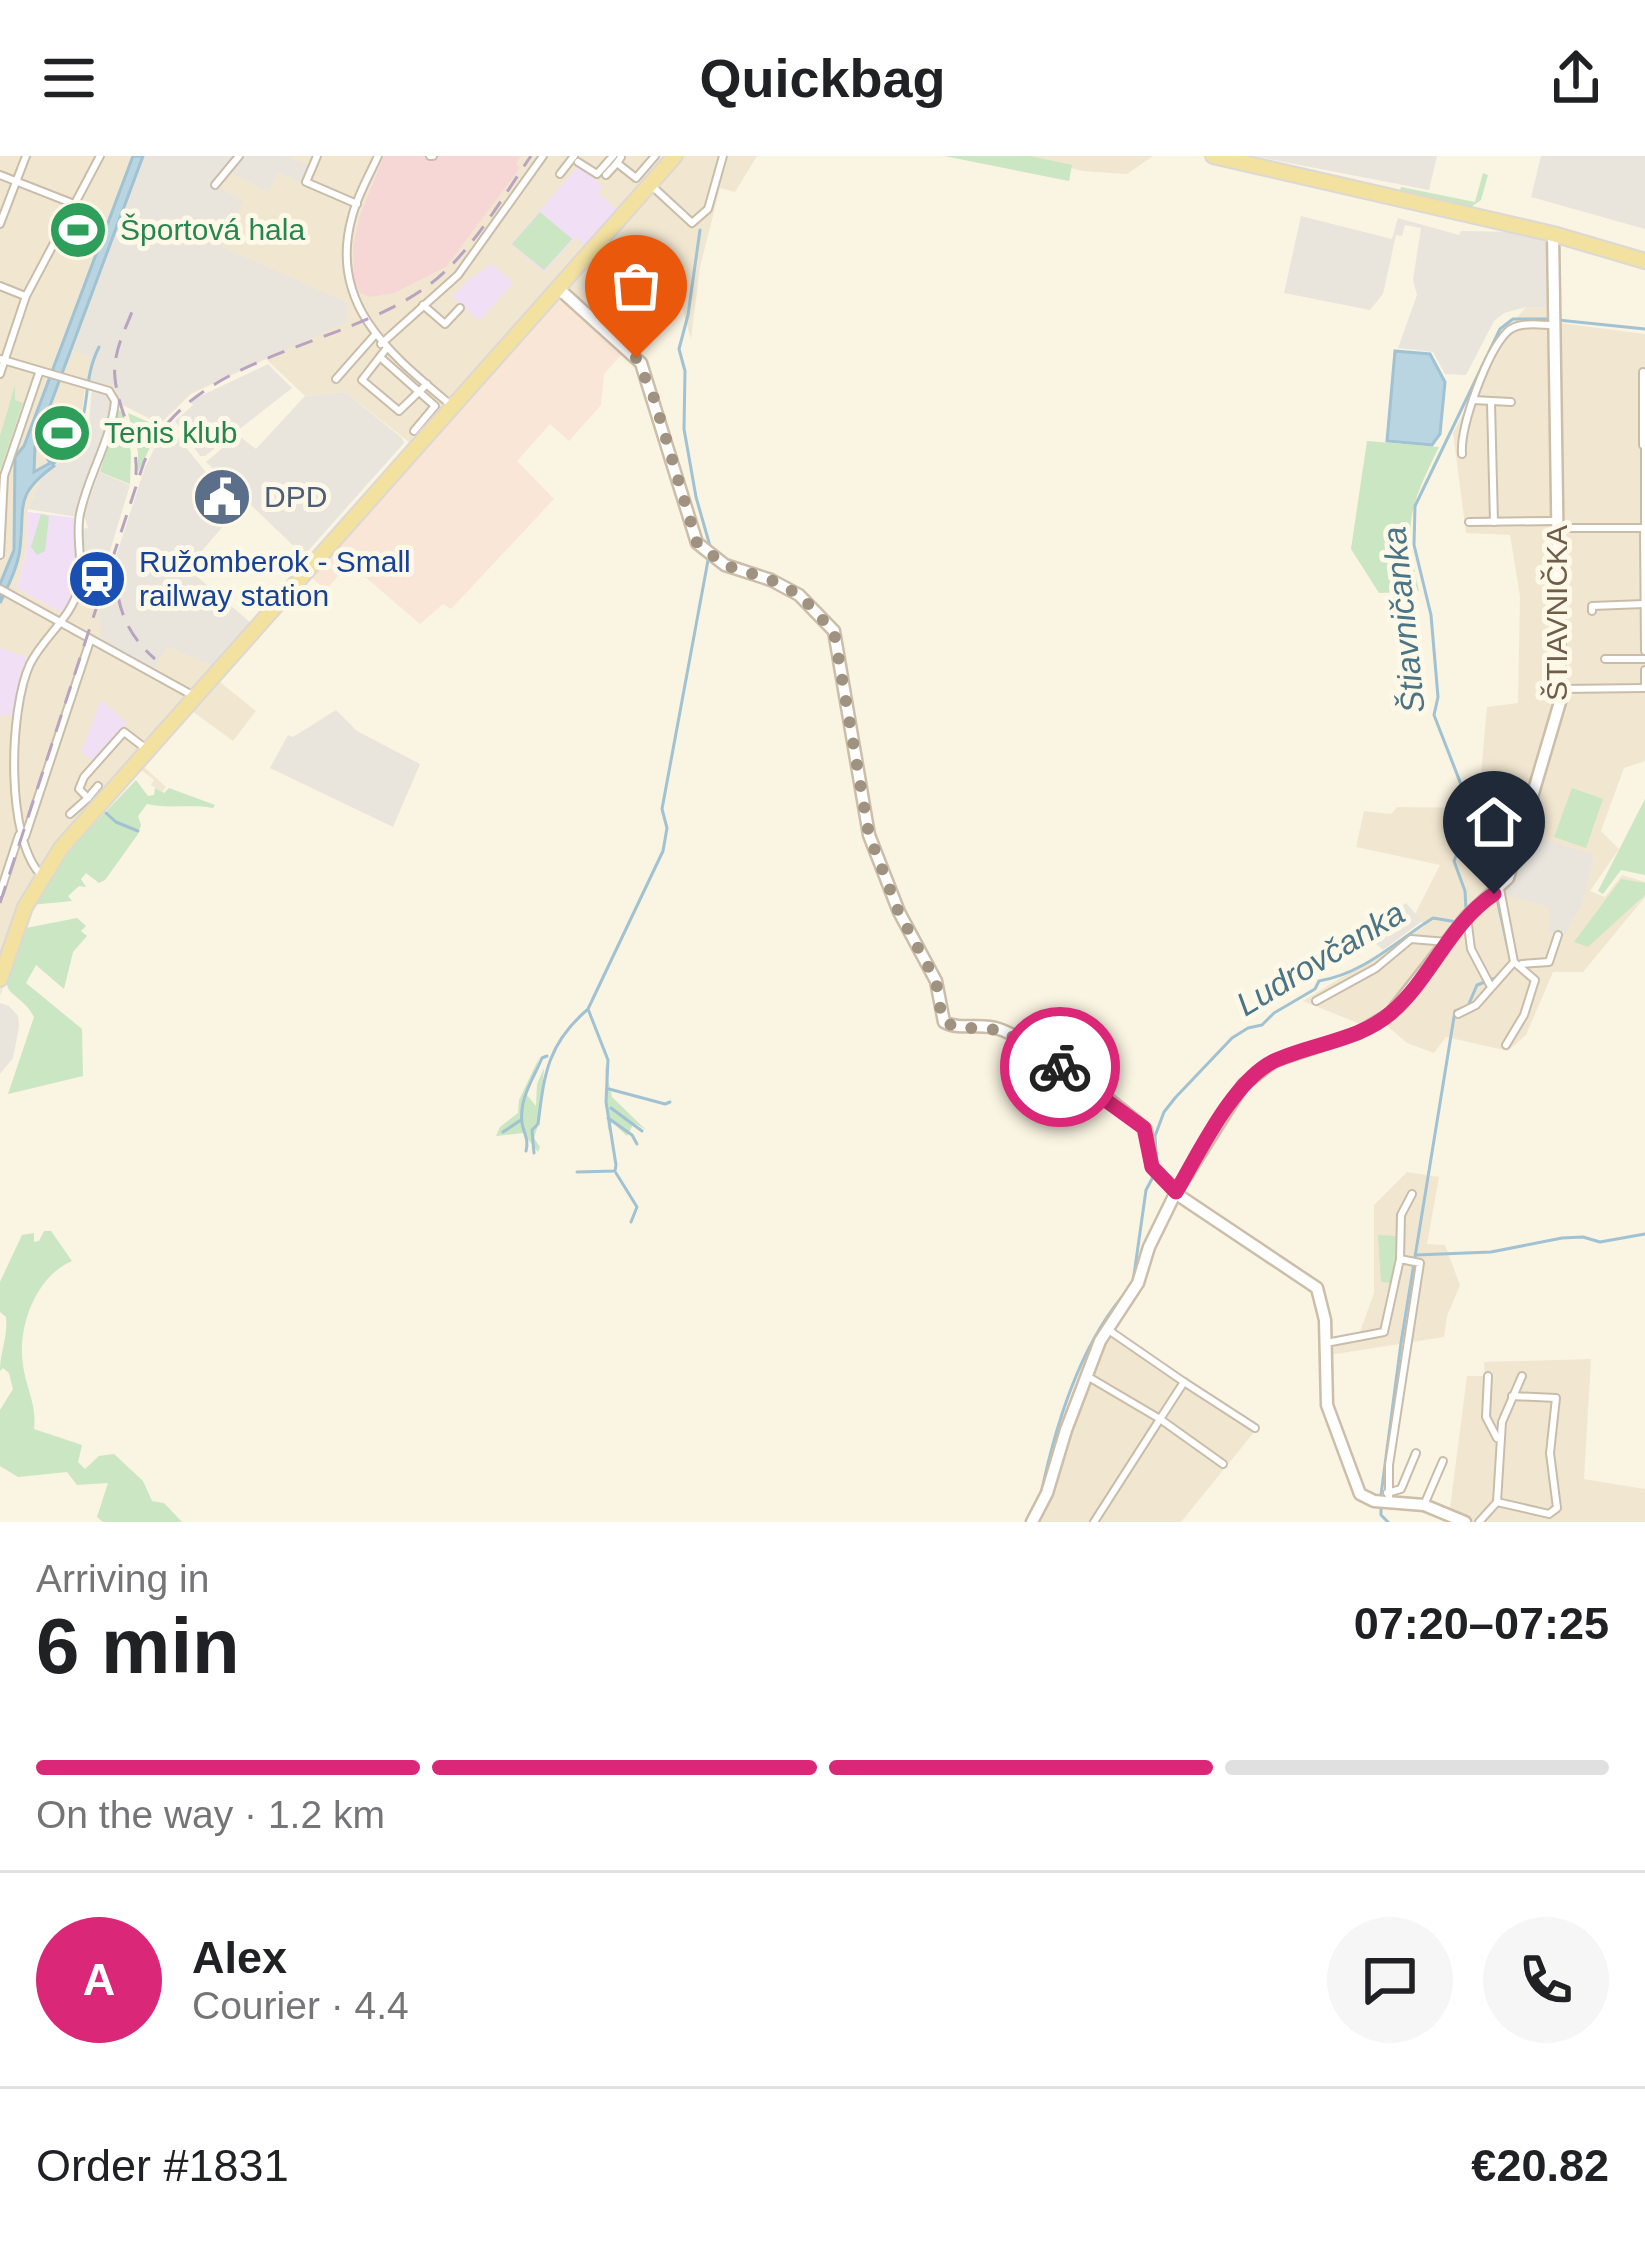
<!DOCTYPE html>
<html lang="en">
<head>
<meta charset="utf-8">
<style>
  :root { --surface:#fff; --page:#f6f6f6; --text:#202124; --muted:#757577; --line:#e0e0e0; --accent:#db2777 }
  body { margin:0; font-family:Arial,sans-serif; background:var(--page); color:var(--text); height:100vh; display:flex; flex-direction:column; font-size:45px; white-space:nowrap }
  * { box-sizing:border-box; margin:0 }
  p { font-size:39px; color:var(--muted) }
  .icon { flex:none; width:66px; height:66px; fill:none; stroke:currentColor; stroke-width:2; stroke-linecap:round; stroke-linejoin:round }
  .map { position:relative; height:1366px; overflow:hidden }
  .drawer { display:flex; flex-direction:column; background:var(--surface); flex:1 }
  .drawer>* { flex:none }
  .pin { position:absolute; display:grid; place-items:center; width:102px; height:102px; color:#fff; margin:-123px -51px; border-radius:50% 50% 50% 0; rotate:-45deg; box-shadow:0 0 12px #0007 }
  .pin .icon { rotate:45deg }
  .courier { position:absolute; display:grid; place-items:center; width:120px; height:120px; margin:-60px; border:9px solid #db2777; border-radius:50%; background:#fff; color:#222; box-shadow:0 3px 15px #0007 }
  .overview em { font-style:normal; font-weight:600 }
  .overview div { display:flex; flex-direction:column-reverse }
  .overview { display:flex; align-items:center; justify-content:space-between; height:204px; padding:0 36px }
  h1 { font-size:78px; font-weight:600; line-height:90px }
  .bar { display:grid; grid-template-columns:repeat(4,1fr); gap:18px 12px; align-content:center; height:144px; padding:0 36px }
  .bar i { height:15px; border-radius:9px; background:var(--line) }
  .bar .on { background:var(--accent) }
  .bar p { grid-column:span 4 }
  .line { display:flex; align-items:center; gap:30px; padding:0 36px; border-top:3px solid var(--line) }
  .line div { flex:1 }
  .round { display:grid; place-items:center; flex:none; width:126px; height:126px; border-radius:63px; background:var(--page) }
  header { display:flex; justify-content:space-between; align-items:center; height:156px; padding:0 36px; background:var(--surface); font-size:54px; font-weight:600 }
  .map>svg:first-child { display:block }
  .residential { fill:#f1e7d1 }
  .commercial { fill:#f9e6d7 }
  .industrial { fill:#e9e5dd }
  .education { fill:#f1dff6 }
  .medical { fill:#f7d7d6 }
  .green { fill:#cbe6c2 }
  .water { fill:#b9d5e1; stroke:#a0c2d2; stroke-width:3 }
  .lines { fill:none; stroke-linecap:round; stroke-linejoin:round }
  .stream { stroke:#a0c2d2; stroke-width:3 }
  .street-casing { stroke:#c9bdaa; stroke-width:10 }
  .secondary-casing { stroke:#ccbea8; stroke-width:15 }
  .primary-casing { stroke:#dcd8d4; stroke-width:18 }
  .street { stroke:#fff; stroke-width:6 }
  .secondary { stroke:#fff; stroke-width:10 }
  .primary { stroke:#f3e1a0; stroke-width:14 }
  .rail { stroke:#b8a3c1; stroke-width:3; stroke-dasharray:18 12; stroke-linecap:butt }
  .done { stroke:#a09280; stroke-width:12; stroke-dasharray:0 21.6 }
  .route { stroke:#db2777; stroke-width:15 }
  .labels { text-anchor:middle; stroke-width:10; stroke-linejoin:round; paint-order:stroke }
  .leisure-label { font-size:30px; fill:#27864d; stroke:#fdf8e8; text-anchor:start }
  .service-label { font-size:30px; fill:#4e5e75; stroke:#fdf8e8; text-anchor:start }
  .transit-label { font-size:30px; fill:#164399; stroke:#fdf8e8; text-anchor:start }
  .street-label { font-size:30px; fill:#6f5d4b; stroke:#fdf8e8 }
  .water-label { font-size:33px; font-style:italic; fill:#4a7487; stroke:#fdf8e8 }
</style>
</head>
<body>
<header><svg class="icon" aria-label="menu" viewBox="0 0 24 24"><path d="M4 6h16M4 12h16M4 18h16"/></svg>Quickbag<svg class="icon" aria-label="share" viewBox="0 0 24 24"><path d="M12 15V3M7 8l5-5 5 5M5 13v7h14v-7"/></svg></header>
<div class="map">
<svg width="1645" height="1366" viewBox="0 0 1645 1366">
  <rect width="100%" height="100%" fill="#faf4e2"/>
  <g class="residential">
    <path d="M0 0H757L735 36 720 32 700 111 691 183 680 144 629 190 419 294 345 236 305 240 266 203 191 238 160 268 118 247 113 232 85 229 80 275 59 310 43 320 28 353 27 393 17 432 58 455 67 453 83 415 106 408 99 453 213 510 220 526 256 555 233 585 192 555 143 610 166 631 162 636 151 629 154 624 140 613 70 691 39 735 0 840Z"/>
    <path d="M1028 0H1153L1127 18 1082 15Z"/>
    <path d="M1551 141 1560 167 1645 178V605L1624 612 1601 675 1619 693 1590 735 1605 741 1622 719 1645 726V741L1583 816H1553L1526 879 1508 895 1446 881 1434 897 1407 887 1384 867 1375 874 1303 845 1425 770 1415 758 1440 709 1356 691 1364 655 1391 658 1397 651 1467 652 1480 629 1487 551 1518 547 1520 440 1510 379 1466 377 1453 277 1510 169 1526 151 1549 152Z"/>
    <path d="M1407 1016 1439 1021 1427 1088 1445 1089 1460 1129 1447 1160 1444 1181 1323 1200 1324 1183 1360 1176 1374 1137V1049Z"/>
    <path d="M1111 1173 1259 1270 1181 1366H1034L1081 1239Z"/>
    <path d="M1591 1203 1584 1323 1645 1333V1366H1460L1449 1360 1467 1220H1485L1484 1206Z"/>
  </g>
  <path class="commercial" d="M553 128 629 190 604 218 601 249 569 285 550 268 517 305 554 343 451 453 443 448 420 468 349 407 326 434 311 421Z"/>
  <g class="industrial">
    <path d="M143 0H236L212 28 243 45 222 91 348 147 345 167 191 237 160 267 119 246 114 229 85 228 91 201 73 194Z"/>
    <path d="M245 0H287L309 10 302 27 278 16 269 36 228 15Z"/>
    <path d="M1253 0H1437L1429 34Z"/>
    <path d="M1541 0H1645V73L1531 41Z"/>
    <path d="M1301 60 1392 83 1398 62 1459 79 1461 75 1519 76 1549 86 1551 148 1549 152 1526 151 1504 157 1494 165 1466 219 1445 218 1433 196 1398 192 1417 139 1413 124 1421 72 1405 69 1402 80 1396 79 1383 138 1370 154 1284 137Z"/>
    <path d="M268 208 292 232 205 300H200L175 265 193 249 190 245Z"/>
    <path d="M92 233 111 240 114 245 77 361 28 353 43 320 78 294 89 264Z"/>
    <path d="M345 236 402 282 404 287 307 396 301 397 206 306 238 279 256 293 305 240Z"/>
    <path d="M167 268 209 320 241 349 201 396 207 402 194 418 251 467 213 510 167 490 153 515 109 491 101 481 99 453 145 311Z"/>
    <path d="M99 316 130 329 106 408 97 409 91 417 83 415 82 373 88 372 84 359Z"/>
    <path d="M336 554 357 575 420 608 393 671 270 612 288 579 293 581Z"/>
    <path d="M1527 677 1594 699 1582 748 1564 780 1549 775V751L1505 739Z"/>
    <path d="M1406 747 1422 765 1383 794 1366 778 1381 754 1391 759Z"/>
    <path d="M0 847 9 850 18 860 19 871 13 902 0 918Z"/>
  </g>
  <g class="education">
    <path d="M579 9 602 30 598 37 617 54 586 90 576 81 544 116 511 88Z"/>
    <path d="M492 108 513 127 479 165 452 141 468 124Z"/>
    <path d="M28 356 75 362 76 421 67 453 58 455 17 432 27 393Z"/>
    <path d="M0 492 26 501 14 560 2 558 0 561Z"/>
    <path d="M101 544 127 567 95 606 81 596Z"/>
  </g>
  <path class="medical" d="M384 0H521L516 8 520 12 446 111 394 137 370 141 360 137 354 125 353 90 360 59Z"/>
  <g class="green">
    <path d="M944 0H1030L1072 9 1069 25Z"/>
    <path d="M1483 17 1488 19 1481 44 1471 51 1399 38 1401 31 1475 46Z"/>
    <path d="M540 56 572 83 544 114 512 88Z"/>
    <path d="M15 229V244L23 247 0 314V280Z"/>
    <path d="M118 254 123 256 131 297 130 328 100 316Z"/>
    <path d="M128 257 160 271 138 316V296Z"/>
    <path d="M56 263 76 267 63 294 47 290Z"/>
    <path d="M1367 285 1439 291C1409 352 1403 367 1419 435L1379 437 1351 393Z"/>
    <path d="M41 358 49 360 45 395 37 399 31 391Z"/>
    <path d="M136 624 148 640 154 639 155 632 164 637 169 632 215 649 213 652C191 648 169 653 147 648L138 660 141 669 138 678 105 724 99 727 86 717 81 723 86 731 79 730 68 740 72 745 31 749 74 689Z"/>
    <path d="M1572 632 1603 643 1586 692 1554 681Z"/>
    <path d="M1645 643V719L1621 714 1603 738 1598 735Z"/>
    <path d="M1621 723 1645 727V739L1588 791 1574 786Z"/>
    <path d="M77 762 86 770 81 775 87 780 73 796 64 833 36 809 26 827 82 873 83 920 8 938 34 861C26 845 12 840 8 832 2 817 17 787 21 773Z"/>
    <path d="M540 900 527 939 536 950 537 928 544 912 540 963 534 982 540 991 538 996 523 977 496 980 500 971 518 957 519 944Z"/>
    <path d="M605 909 612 941 646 974 634 967 627 980 612 966 608 975Z"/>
    <path d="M44 1075H51L72 1105C36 1120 17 1171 23 1209 26 1232 37 1249 34 1273L82 1289 78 1306 85 1313 99 1300 114 1298 143 1325 152 1345 164 1347 182 1366H103L97 1361 108 1327 77 1329 67 1316 18 1321 0 1310V1254L13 1233 9 1217 3 1212 0 1215C0 1196 8 1181 6 1161L0 1156V1126L22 1079 34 1077V1086L39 1085Z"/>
    <path d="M1378 1079 1396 1080 1398 1101 1394 1127 1381 1126Z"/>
  </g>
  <g class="water">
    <path d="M133 0H143L35 290 34 316 52 306 54 310C14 339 25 349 20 392 18 411 8 430 0 447V428L14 394 15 301 24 290Z"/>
    <path d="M1395 195 1430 198 1445 226 1440 278 1432 289 1387 285Z"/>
  </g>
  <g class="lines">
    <g class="stream">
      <path d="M700 74 688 159 679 193 685 215 684 273 696 341 710 390"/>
      <path d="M1558 164 1645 173"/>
      <path d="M37 283 50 307"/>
      <path d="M54 307C98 274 77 234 99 191"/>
      <path d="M106 657 116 666 138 675"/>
      <path d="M1458 695 1454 705 1465 735 1466 754"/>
      <path d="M1493 729 1459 693 1462 631 1434 559 1438 541 1431 459 1414 389 1415 350 1500 173 1513 163H1549"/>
      <path d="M1496 738 1508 793"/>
      <path d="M609 933 665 948 670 946"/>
      <path d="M611 952 642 975"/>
      <path d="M608 962 632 979 637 988"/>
      <path d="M503 976 521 964"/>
      <path d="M526 995C529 982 524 979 522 967 519 942 533 924 542 902L547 900"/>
      <path d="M534 997 532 974 538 968C544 922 546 889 587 854"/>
      <path d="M1157 1011 1155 980 1164 956 1175 942 1232 882 1248 872 1262 869 1274 857 1315 833 1319 825C1365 817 1395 786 1433 762L1457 766"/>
      <path d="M577 1016 615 1015 616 1009 606 946 608 904 588 853 663 695 667 672 662 653 709 399"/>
      <path d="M616 1017 637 1051 631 1066"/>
      <path d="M1416 1099 1491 1096 1562 1082 1583 1081 1600 1086 1645 1078"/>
      <path d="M1133 1126 1146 1034 1154 1019"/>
      <path d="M1041 1338C1055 1271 1081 1186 1128 1134"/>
      <path d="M1388 1366 1381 1359V1339L1401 1187 1455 855 1468 850 1477 829 1498 821"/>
    </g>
    <defs>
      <g id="street">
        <path d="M317 0 306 26 357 48"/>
        <path d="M378 0C369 20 357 40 352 61 327 150 393 200 452 250"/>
        <path d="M430 0H433"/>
        <path d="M621 1 617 7 636 22 655 0"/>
        <path d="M578 6 597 18 613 0"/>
        <path d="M560 18 574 0"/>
        <path d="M0 19 74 48"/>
        <path d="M606 19 617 7"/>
        <path d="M215 29 239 0"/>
        <path d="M653 31 692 67 708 53 723 0"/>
        <path d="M0 68 26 0"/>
        <path d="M0 130 25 140"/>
        <path d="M423 149 445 168 460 152"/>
        <path d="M381 188 458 119 543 0"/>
        <path d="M386 193 362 224 399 255 427 228"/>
        <path d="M380 201 435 250 414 275"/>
        <path d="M0 203 109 235 115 245C111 285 88 319 80 358 75 383 84 407 79 431 71 463 44 480 30 508 9 553 5 684 42 720"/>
        <path d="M1643 216V289"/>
        <path d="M0 218 26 140 100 0"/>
        <path d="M336 223 374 180"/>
        <path d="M1473 244 1511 246"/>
        <path d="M1491 247 1494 366"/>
        <path d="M1462 298C1460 270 1487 196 1507 176 1518 165 1539 169 1553 169"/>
        <path d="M1469 366 1557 365"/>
        <path d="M1557 372H1645V289"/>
        <path d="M1644 373 1645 495"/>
        <path d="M0 399 4 320 39 217"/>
        <path d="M0 433 192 539"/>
        <path d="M1592 455V450L1644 448"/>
        <path d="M1605 503H1645"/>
        <path d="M1645 532V514"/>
        <path d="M1560 533 1645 532"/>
        <path d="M98 630 88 642 79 633 84 621 124 576 145 592"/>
        <path d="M70 658 88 642"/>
        <path d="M1449 667 1519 679"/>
        <path d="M25 681 90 485"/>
        <path d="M0 737 19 679"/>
        <path d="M1467 761 1471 793 1490 829"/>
        <path d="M1522 808 1549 806 1558 779"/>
        <path d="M1316 845 1376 812 1411 783 1447 786"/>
        <path d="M1458 858 1476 849 1514 806 1500 733"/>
        <path d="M1506 889 1524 859 1535 824 1514 806"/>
        <path d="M1400 1103 1401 1059 1412 1038"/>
        <path d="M1110 1175 1184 1226 1160 1263 1223 1308"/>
        <path d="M1326 1187 1384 1176 1400 1103 1420 1107 1389 1309V1346"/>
        <path d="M1087 1220 1160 1263 1094 1366"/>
        <path d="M1488 1220 1486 1261 1497 1282"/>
        <path d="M1184 1226 1255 1272"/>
        <path d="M1387 1337 1401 1333 1416 1297"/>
        <path d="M1497 1346 1549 1358 1557 1352 1550 1297 1556 1242 1512 1240"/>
        <path d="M1424 1349 1443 1305"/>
        <path d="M1479 1366 1497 1346 1502 1266 1522 1220"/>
      </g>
      <g id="secondary">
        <path d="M558 132 641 207 697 387 725 409 771 424 799 439 834 475 869 679 899 756 936 825 944 866C961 875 980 866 999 873 1032 884 1119 949 1146 974L1152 1011 1181 1041 1317 1132 1325 1164 1327 1249 1360 1338 1374 1345 1424 1349 1465 1366"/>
        <path d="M1032 1366 1047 1337 1066 1274 1100 1185 1138 1127 1149 1091 1176 1036 1243 929 1274 905 1358 877 1390 858 1467 760 1508 722 1560 546 1553 78"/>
      </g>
      <g id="primary">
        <path d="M1213 0 1553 78 1645 105"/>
        <path d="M0 823 25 751 61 692 675 0"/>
      </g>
    </defs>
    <use href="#street" class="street-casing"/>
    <use href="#secondary" class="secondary-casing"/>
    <use href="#primary" class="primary-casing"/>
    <use href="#street" class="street"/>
    <use href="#secondary" class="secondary"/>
    <use href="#primary" class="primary"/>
    <g class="rail">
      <path d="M136 319C139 284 118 256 115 222 112 196 127 170 136 146"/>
      <path d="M116 412C115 449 127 479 155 503"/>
      <path d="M0 747 143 309C184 200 335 194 422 134 469 102 499 46 531 0"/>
    </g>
  </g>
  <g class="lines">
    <path class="done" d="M636 202 653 239 697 387 725 409 771 424 800 439 834 476 869 679 899 757 936 825 942 863 954 871 1002 874 1060 911"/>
    <path class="route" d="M1060 911 1144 972 1152 1011 1176 1036C1199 997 1233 925 1274 905 1313 887 1359 885 1392 856 1432 821 1449 768 1494 738"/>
  </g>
  <defs>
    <symbol id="stadium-disc" viewBox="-11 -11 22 22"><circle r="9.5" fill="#2e9e5b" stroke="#fdf8e8"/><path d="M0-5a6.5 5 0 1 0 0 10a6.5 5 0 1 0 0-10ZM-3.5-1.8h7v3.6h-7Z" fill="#fff"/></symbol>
    <symbol id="civic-disc" viewBox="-11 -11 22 22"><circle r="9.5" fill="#5c6f8a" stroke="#fdf8e8"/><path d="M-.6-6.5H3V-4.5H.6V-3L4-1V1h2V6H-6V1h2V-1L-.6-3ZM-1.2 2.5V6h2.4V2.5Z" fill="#fff"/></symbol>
    <symbol id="station-disc" viewBox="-11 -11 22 22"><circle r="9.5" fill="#1a4fb4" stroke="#fdf8e8"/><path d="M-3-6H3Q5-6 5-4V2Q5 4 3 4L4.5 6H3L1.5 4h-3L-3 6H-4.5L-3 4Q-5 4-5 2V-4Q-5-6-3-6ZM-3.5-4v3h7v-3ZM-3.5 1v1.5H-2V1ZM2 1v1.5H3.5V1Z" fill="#fff"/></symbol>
  </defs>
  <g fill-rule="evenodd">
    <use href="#stadium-disc" x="45" y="41" width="66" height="66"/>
    <use href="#stadium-disc" x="29" y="244" width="66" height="66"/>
    <use href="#civic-disc" x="189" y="308" width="66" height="66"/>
    <use href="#station-disc" x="64" y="390" width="66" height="66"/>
  </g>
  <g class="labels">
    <g class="leisure-label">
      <text x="120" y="84">Športová hala</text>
      <text x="104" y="287">Tenis klub</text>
    </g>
    <g class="service-label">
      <text x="264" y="351">DPD</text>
    </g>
    <g class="transit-label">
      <text x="139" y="416">Ružomberok - Small<tspan x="139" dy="34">railway station</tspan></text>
    </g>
    <g class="street-label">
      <text transform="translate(1557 457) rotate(-90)" y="10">ŠTIAVNIČKA</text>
    </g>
    <g class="water-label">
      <text transform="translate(1403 464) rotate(-96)" y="12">Štiavničanka</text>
      <text transform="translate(1320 802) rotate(-31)" y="12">Ludrovčanka</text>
    </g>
  </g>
</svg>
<div class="pin" style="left:636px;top:202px;background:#ea580c"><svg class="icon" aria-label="bag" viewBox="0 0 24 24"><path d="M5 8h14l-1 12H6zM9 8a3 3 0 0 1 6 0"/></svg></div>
<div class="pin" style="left:1494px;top:738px;background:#1f2937"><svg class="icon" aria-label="home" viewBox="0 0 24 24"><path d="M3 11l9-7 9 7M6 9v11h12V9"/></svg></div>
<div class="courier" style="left:1060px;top:911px"><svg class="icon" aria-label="bike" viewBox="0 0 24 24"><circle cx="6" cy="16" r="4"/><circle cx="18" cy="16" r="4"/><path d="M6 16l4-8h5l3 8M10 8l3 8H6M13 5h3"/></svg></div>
</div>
<section class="drawer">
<div class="overview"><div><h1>6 min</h1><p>Arriving in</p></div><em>07:20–07:25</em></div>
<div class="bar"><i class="on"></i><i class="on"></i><i class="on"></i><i></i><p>On the way · 1.2 km</p></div>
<div class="line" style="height:216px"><b class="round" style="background:var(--accent);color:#fff">A</b><div><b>Alex</b><p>Courier · 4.4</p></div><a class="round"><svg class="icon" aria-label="chat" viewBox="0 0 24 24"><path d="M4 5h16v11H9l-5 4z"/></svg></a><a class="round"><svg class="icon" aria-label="phone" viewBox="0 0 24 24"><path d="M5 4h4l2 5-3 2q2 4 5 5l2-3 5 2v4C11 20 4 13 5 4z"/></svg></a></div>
<div class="line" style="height:156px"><div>Order #1831</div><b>€20.82</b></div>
</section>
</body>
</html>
